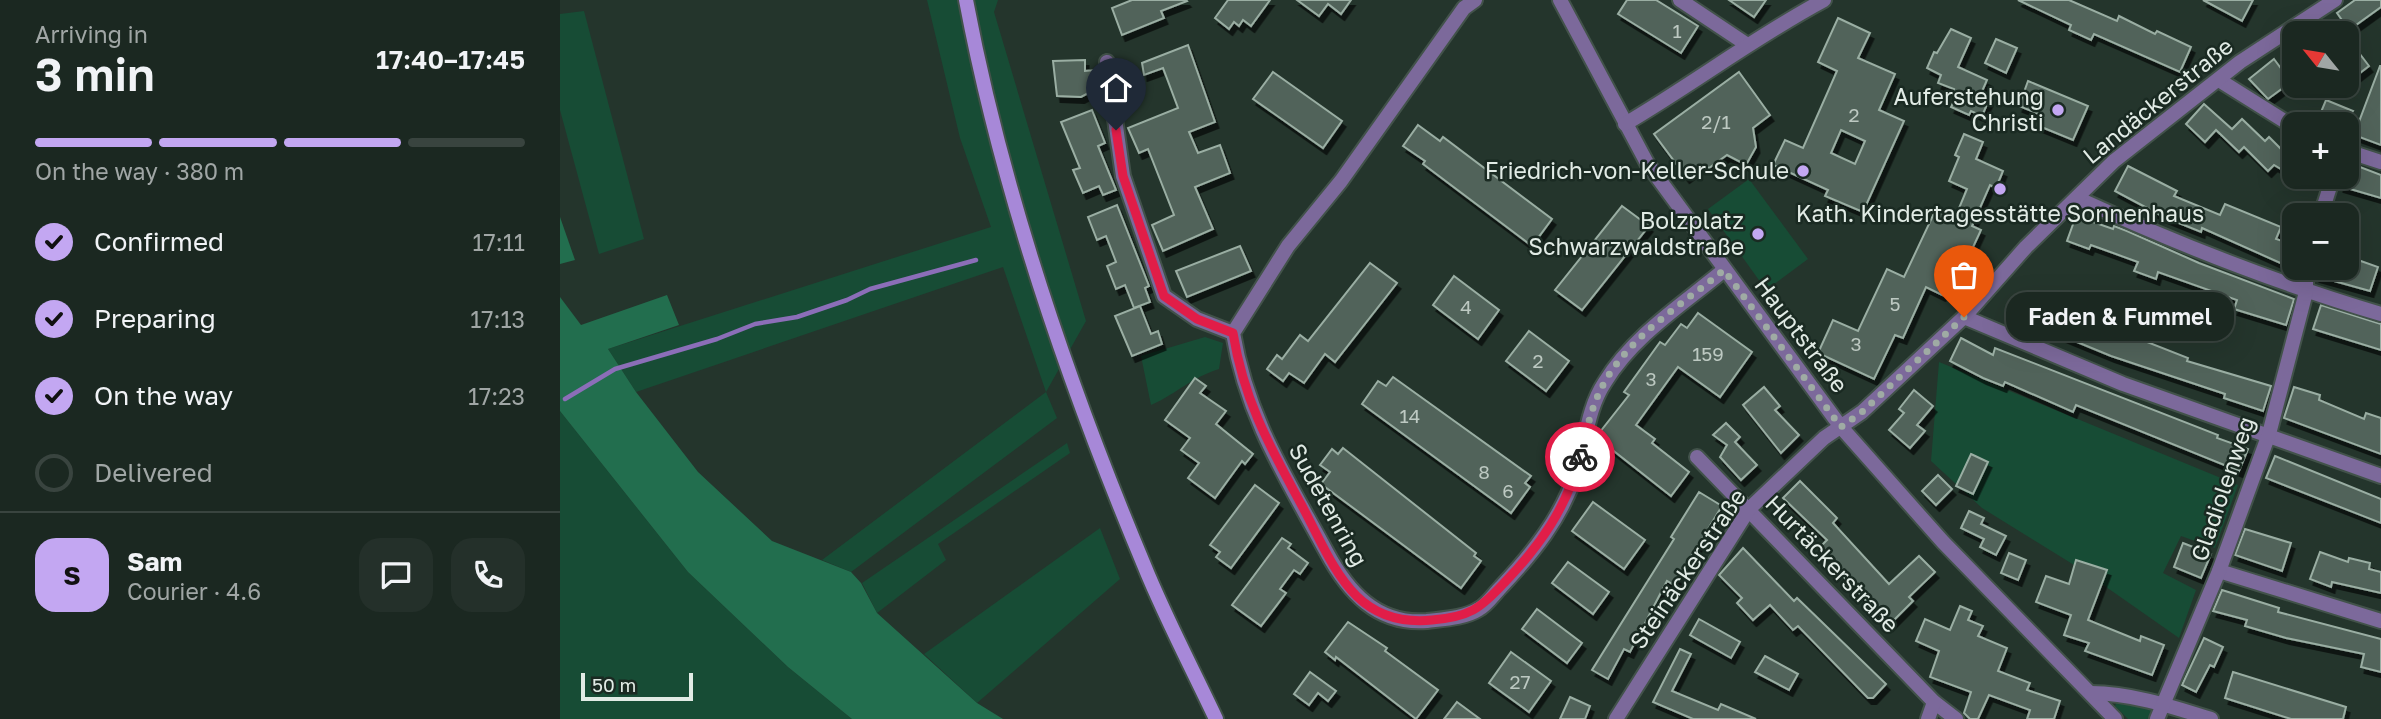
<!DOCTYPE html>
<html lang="en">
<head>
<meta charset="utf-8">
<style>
  :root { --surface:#1b2821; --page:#24302a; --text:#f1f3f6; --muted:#a0a6a5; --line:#39443f; --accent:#c3a7f2 }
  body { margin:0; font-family:"Golos Text",sans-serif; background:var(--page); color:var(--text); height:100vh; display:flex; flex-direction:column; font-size:26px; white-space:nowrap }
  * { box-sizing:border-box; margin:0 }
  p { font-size:23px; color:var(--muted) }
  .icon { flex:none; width:38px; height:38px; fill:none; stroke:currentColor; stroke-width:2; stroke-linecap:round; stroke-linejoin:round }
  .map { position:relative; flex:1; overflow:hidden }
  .drawer { display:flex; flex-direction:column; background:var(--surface); width:560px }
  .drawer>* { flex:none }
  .needle { width:46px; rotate:300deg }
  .controls { position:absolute; left:1722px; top:21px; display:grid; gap:14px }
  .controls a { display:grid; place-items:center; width:77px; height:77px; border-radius:14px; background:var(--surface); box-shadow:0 7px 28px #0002,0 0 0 2px var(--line); font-size:35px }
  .scale { position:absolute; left:21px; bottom:18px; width:112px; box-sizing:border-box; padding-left:7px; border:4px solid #e1ebe5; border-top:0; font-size:19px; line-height:24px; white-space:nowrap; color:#e1ebe5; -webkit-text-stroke:5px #1a2a22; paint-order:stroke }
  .pin { position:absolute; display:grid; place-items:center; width:60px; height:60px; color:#fff; margin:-72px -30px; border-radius:50% 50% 50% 0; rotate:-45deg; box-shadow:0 0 7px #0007 }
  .pin .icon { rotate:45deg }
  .courier { position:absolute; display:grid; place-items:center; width:70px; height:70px; margin:-35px; border:5px solid #e11d48; border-radius:50%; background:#fff; color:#222; box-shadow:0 2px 9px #0007 }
  .bubble { position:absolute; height:49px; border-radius:21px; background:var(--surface); box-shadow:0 7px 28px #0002,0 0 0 2px var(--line); font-size:23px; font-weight:600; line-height:49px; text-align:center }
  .headline em { font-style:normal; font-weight:600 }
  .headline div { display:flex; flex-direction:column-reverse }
  .headline { display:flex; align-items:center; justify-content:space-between; height:119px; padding:0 35px }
  h1 { font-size:46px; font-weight:600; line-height:52px }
  .bar { display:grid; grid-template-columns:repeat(4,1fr); gap:10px 7px; align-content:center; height:84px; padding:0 35px }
  .bar i { height:9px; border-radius:5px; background:var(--line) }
  .bar .current { background:var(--accent) }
  .bar p { grid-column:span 4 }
  .line { display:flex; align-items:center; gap:18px; padding:0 35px; border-top:2px solid var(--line) }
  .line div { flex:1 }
  .round { display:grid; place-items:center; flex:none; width:74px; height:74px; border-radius:21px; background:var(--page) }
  ol { padding:0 35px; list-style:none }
  li { display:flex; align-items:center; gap:21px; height:77px }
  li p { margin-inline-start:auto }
  li .icon { padding:7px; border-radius:50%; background:var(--accent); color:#111; stroke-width:4 }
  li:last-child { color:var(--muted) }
  li i { width:38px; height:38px; border:4px solid var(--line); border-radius:50% }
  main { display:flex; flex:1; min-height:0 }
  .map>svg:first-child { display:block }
  .green { fill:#174c35 }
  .forest { fill:#226e4e }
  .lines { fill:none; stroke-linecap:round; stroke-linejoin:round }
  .stream { stroke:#8b6eb8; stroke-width:4.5 }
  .building { fill:#51645a; stroke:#9aaea3; stroke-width:2; fill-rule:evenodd; filter:url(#shadow) }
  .minor-casing { stroke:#42524a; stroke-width:18 }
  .secondary-casing { stroke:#42524a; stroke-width:18 }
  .minor { stroke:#7c699b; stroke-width:14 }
  .secondary { stroke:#a788d8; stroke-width:14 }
  .done { stroke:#9faba4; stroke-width:7; stroke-dasharray:0 12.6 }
  .route { stroke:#e11d48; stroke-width:9 }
  .poi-dot { fill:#c3a7f2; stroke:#1a2a22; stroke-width:2.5 }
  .labels { text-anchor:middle; stroke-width:5; stroke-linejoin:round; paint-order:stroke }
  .number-label { font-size:19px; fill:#bdc9c2 }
  .poi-label { font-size:23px; fill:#e1ebe5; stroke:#1a2a22; text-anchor:end }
  .street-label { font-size:23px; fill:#e1ebe5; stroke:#1a2a22 }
</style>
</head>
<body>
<main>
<section class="drawer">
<div class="headline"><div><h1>3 min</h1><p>Arriving in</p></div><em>17:40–17:45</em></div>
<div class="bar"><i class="current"></i><i class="current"></i><i class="current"></i><i></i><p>On the way · 380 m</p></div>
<ol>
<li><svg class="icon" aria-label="check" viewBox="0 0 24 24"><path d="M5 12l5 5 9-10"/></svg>Confirmed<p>17:11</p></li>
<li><svg class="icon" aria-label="check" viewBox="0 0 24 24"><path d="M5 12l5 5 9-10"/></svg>Preparing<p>17:13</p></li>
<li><svg class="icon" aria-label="check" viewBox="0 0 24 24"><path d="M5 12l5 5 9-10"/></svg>On the way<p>17:23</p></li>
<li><i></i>Delivered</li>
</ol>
<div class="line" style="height:126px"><b class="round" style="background:var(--accent);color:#111">S</b><div><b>Sam</b><p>Courier · 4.6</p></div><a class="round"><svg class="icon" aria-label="chat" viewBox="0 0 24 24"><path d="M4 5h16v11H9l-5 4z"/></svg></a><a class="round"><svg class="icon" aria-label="phone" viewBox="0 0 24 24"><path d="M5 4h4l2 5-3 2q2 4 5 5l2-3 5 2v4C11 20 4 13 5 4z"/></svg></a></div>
</section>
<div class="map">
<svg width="1821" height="719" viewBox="0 0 1821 719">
  <defs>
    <filter id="shadow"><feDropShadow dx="3.5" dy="6" stdDeviation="0" flood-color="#0009"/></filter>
  </defs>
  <rect width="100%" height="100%" fill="#24352c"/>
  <g class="green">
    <path d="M367 0H438L434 12 526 321 486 392 497 418 291 572 262 560 486 392 443 267 76 392 48 349 431 227 400 138Z"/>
    <path d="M24 11 84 239 39 254 0 110V14Z"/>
    <path d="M1189 179 1248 259 1206 290 1148 209Z"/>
    <path d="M645 337 663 343 659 369C630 378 618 393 591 405L581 356Z"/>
    <path d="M1379 362 1678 485 1655 548 1621 536 1603 573 1636 590 1619 638 1519 568 1422 508 1371 461Z"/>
    <path d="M0 411 128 572 228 667 292 719H0Z"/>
    <path d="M507 443 510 453 378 544 386 560 317 613 302 583Z"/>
    <path d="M540 528 560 579 417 703 364 654Z"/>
    <path d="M1557 701 1593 708 1594 712 1588 719H1568L1555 706Z"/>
  </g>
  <g class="forest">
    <path d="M0 217 15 260 0 264Z"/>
    <path d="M107 295 119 325 48 349 76 392 138 472 212 541 291 572 301 583 317 613 417 703 443 719H292L228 667 128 572 0 411V297L21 325Z"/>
  </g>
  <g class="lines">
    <path class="stream" d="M5 399 55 369 157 339 195 324 237 317 287 300 310 289 416 260"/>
  </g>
  <g class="building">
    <path d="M572 0H626L627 1 601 11 604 18 562 35 552 8Z"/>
    <path d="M668 0H710L691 26 683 20 679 26 674 22 669 29 655 18Z"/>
    <path d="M737 0H791L781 14 768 4 759 16Z"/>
    <path d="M1067 0H1096L1138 26 1121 53 1058 14Z"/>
    <path d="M1169 0H1206L1194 17Z"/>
    <path d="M1458 0H1509L1557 21 1559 16 1595 34 1597 31 1631 47 1620 72 1534 34 1531 40 1509 30 1511 25Z"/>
    <path d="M1643 0H1693L1682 21Z"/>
    <path d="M1795 0H1821V7L1789 30 1777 13Z"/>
    <path d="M1278 18 1310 33 1298 58 1335 74 1319 110 1344 121 1303 212 1265 196 1268 190 1213 165 1225 140 1243 148 1277 71 1258 62ZM1281 130 1305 141 1295 164 1271 153Z"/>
    <path d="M1391 29 1411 38 1398 67 1427 80 1420 96 1429 100 1422 116 1411 111 1409 115 1391 107 1396 97 1392 95 1394 89 1378 83 1381 75 1367 68 1374 52 1377 53Z"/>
    <path d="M1787 37 1809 66 1787 83Z"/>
    <path d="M1436 39 1457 48 1446 73 1425 63Z"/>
    <path d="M628 45 655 122 629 132 638 153 660 145 670 173 635 187 653 229 603 251 592 225 614 215 588 149 579 153 568 128 618 108 603 68 584 75 582 63Z"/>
    <path d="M1714 59 1731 82 1708 99 1689 79Z"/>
    <path d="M525 60V71L536 70 538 88 521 97 497 96 493 61Z"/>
    <path d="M1820 66H1821V145L1794 135Z"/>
    <path d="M713 72 782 121 763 148 693 99Z"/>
    <path d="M1179 72 1210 115 1193 128 1196 147 1186 165 1167 155 1149 168 1142 165 1126 177 1094 134Z"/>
    <path d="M1468 81 1528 106 1513 140 1479 126V114L1459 106Z"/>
    <path d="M1766 100 1793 111 1784 124H1756Z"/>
    <path d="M1644 104 1672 129 1682 119 1705 141 1709 137 1734 162V177L1714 165 1708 171 1684 147 1679 152 1656 130 1645 142 1626 124Z"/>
    <path d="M532 110 545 143 538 146 556 190 543 195 539 186 523 193 513 170 520 168 501 122Z"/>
    <path d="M858 125 880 141 883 137 992 219 972 246 863 164 865 161 843 146Z"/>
    <path d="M1404 134 1423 142 1416 159 1443 171 1436 188 1430 185 1412 226 1421 230 1401 273 1394 270 1382 295 1366 287 1343 338 1335 335 1314 379 1258 353 1273 320 1298 331 1327 269 1344 277 1376 209 1395 218 1407 189 1389 181 1399 157 1395 155Z"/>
    <path d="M1787 162 1821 175V198L1780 186 1782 177H1787Z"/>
    <path d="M1568 166 1617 191 1614 196 1660 215 1665 204 1721 227 1716 239 1734 245V269L1642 228 1641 232 1604 217 1555 191Z"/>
    <path d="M557 205 589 286 585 288 590 302 574 308 565 285 556 289 547 266 556 262 546 236 537 240 528 217Z"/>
    <path d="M1062 206 1089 226 1022 310 995 290Z"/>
    <path d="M1516 216 1553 229 1554 226 1567 231 1639 263 1734 299 1726 325 1674 309 1677 300 1598 272 1596 279 1574 271 1578 262 1531 245 1529 249 1507 241Z"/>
    <path d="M680 246 691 271 627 297 616 271Z"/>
    <path d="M1798 260 1818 267 1810 291 1756 276V268H1796Z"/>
    <path d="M810 263 837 283 775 362 765 354 744 383 729 373 723 381 707 369 717 355 722 359 740 335 748 341Z"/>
    <path d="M894 276 939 310 918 339 873 305Z"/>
    <path d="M1462 295 1511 315 1513 309 1525 314 1522 321 1570 340 1572 336 1628 358 1627 361 1711 386 1703 411 1664 398 1665 394 1551 356 1454 316Z"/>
    <path d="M1761 305 1821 324V350L1753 329Z"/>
    <path d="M580 306 591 334 598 331 602 344 572 356 555 316Z"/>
    <path d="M1138 313 1192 352 1160 397 1118 367 1076 425 1095 439 1092 443 1129 472 1111 496 1036 437 1069 395 1064 392 1100 342 1105 345 1121 324 1127 328Z"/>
    <path d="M969 331 1009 361 986 391 946 361Z"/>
    <path d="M1401 338 1433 355 1435 348 1658 435 1657 438 1688 449 1679 471 1516 405 1513 412 1445 382 1443 386 1423 378 1390 361Z"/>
    <path d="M833 377 971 476 965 483 970 487 951 513 802 404 818 381 826 386Z"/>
    <path d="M635 378 646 386 640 393 666 411 656 424 693 454 685 464 682 461 655 498 628 478 639 463 621 450 630 438 605 420Z"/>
    <path d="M1204 387 1220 406 1215 410 1239 435 1221 453 1183 405Z"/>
    <path d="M1734 387 1760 395 1759 400 1804 419 1806 413 1821 418V454L1724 418Z"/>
    <path d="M1354 390 1373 406 1357 425 1365 431 1350 448 1329 430 1344 413 1339 409Z"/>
    <path d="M1166 423 1180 437 1175 442 1197 465 1181 480 1160 457 1167 445 1153 435Z"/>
    <path d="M783 448 916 553 914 556 921 561 901 588 761 484 770 472 760 465 772 449 778 454Z"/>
    <path d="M1411 454 1428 462 1413 494 1396 486Z"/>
    <path d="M1715 456 1821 499V523L1706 478Z"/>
    <path d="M1378 475 1392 489 1376 505 1362 491Z"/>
    <path d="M1240 481 1277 518 1273 523 1329 584 1359 556 1375 572 1349 597 1353 601 1329 625 1281 574 1284 571 1260 547 1267 540 1223 498Z"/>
    <path d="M695 485 719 503 671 568 656 557 660 552 650 545Z"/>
    <path d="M1139 492 1162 506 1114 585 1107 581 1070 652 1064 649 1048 679 1032 670 1114 539 1111 537Z"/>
    <path d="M1033 502 1085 540 1064 569 1012 531Z"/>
    <path d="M1409 511 1424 518 1421 524 1446 536 1436 555 1420 547 1424 539 1401 528Z"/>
    <path d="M1685 529 1731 543 1722 571 1675 555Z"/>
    <path d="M722 538 731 544 728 548 748 563 740 574 734 570 720 589 726 593 701 626 672 605Z"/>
    <path d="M1623 543 1651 554 1641 578 1614 567Z"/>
    <path d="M1183 548 1234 601 1237 598 1326 684 1313 698H1308L1238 626 1233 630 1210 605 1193 620 1177 603 1182 598 1159 575Z"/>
    <path d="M1760 552 1788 562 1789 558 1810 563 1809 569 1821 572V593L1772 582 1771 587 1750 579Z"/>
    <path d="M1449 553 1466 560 1458 580 1441 573Z"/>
    <path d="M1516 560 1547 570 1528 620 1580 641 1581 636 1604 645 1592 675 1525 651 1529 643 1504 635 1511 615 1476 602 1486 576 1509 584Z"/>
    <path d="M1008 562 1049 592 1033 614 992 583Z"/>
    <path d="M1662 590 1719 608 1718 612 1821 639V672L1801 667 1804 654 1726 638 1685 626 1687 620 1653 611Z"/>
    <path d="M1400 606 1412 611 1408 620 1423 626 1418 636 1447 648 1438 671 1470 683 1467 690 1500 701 1494 719H1467L1470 710 1429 695 1418 719H1410L1404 713 1411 692 1370 677 1379 651 1356 641 1365 619 1390 630Z"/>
    <path d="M977 609 1022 643 1007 663 962 629Z"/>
    <path d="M1139 619 1180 642 1171 658 1130 635Z"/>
    <path d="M788 622 827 648 825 651 878 690 856 719 776 657 775 660 765 652Z"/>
    <path d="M1644 638 1663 647 1654 667 1650 665 1636 692 1622 685Z"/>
    <path d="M1120 649 1131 654 1112 691 1158 710 1161 704 1196 719H1133L1093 702Z"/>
    <path d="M951 652 991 681 969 712 929 683Z"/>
    <path d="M1205 656 1238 674 1229 690 1195 672Z"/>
    <path d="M750 672 776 691 768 701 758 693 749 705 734 694Z"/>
    <path d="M1673 672 1786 707 1783 719H1731L1665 698Z"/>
    <path d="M1010 697 1030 706 1025 719H1000Z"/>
    <path d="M897 702 920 719H884Z"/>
  </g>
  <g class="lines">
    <defs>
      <g id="minor">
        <path d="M915 0 904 8 781 181 728 246 673 333C687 417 726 477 766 551 788 592 817 625 867 621 883 619 905 618 919 609 927 605 934 594 941 587 973 553 1002 517 1016 473 1026 442 1027 409 1045 382 1074 335 1122 305 1164 270"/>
        <path d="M1000 0 1087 163 1281 427 1383 542 1555 719"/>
        <path d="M1120 0 1186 44"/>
        <path d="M547 62 563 176 604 296 637 319 673 333"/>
        <path d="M1659 80 1734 127"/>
        <path d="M1065 124C1133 84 1195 37 1264 0"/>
        <path d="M1787 151 1821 162"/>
        <path d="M1517 198C1617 244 1716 283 1821 314"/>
        <path d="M1761 215 1773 177"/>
        <path d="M1404 317 1563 384 1821 476"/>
        <path d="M1137 457 1374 702 1396 719"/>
        <path d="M1659 571 1821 621"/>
        <path d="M1531 693C1571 693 1613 707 1651 719"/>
        <path d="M1056 719 1189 509 1264 438 1302 412 1404 317 1466 247 1554 161 1680 62 1775 0"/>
        <path d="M1368 719 1374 702"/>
        <path d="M1597 719 1659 571 1709 434 1746 292V268"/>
      </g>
      <path id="secondary" d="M406 0C442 191 509 386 584 565 605 617 632 668 656 719"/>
    </defs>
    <use href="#minor" class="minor-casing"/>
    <use href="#secondary" class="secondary-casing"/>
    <use href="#minor" class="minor"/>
    <use href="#secondary" class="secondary"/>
  </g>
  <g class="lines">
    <path class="done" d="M1020 457C1026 433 1031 407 1043 385 1069 336 1123 304 1164 270L1281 427 1302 412 1404 317"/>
    <path class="route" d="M556 130 563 176 604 296 637 319 673 333C684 401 709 445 741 504 773 563 792 628 872 620 909 617 920 609 944 583 980 546 1007 507 1020 457"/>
  </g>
  <g class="poi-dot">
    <circle cx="1498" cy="110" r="7"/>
    <circle cx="1243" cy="171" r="7"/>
    <circle cx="1440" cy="189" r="7"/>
    <circle cx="1198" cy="234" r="7"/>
  </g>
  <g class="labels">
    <g class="number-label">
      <text x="1117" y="38">1</text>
      <text x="1294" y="122">2</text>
      <text x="1156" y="129">2/1</text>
      <text x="1335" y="311">5</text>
      <text x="906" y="314">4</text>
      <text x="1296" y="351">3</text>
      <text x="1148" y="361">159</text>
      <text x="978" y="368">2</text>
      <text x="1091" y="386">3</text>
      <text x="850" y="423">14</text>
      <text x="924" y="479">8</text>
      <text x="948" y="498">6</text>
      <text x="960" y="689">27</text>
    </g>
    <g class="poi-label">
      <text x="1484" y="105">Auferstehung<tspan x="1484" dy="26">Christi</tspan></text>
      <text x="1229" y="179">Friedrich-von-Keller-Schule</text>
      <text x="1440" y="222" text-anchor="middle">Kath. Kindertagesstätte Sonnenhaus</text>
      <text x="1184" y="229">Bolzplatz<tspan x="1184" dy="26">Schwarzwaldstraße</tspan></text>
    </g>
    <g class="street-label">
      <text transform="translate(1598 101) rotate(-39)" y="8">Landäckerstraße</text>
      <text transform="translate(1241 335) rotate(53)" y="8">Hauptstraße</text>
      <text transform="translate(1663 489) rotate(-71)" y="8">Gladiolenweg</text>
      <text transform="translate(768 505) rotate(61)" y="8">Sudetenring</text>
      <text transform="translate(1272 564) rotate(46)" y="8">Hurtäckerstraße</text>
      <text transform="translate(1128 569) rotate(-56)" y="8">Steinäckerstraße</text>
    </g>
  </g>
</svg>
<div class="controls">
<a><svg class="needle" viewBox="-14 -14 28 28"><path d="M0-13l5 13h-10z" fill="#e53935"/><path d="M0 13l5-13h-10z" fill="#a0a6a5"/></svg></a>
<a>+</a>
<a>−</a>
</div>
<div class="scale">50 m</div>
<div class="pin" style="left:1404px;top:317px;background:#ea580c"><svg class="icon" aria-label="bag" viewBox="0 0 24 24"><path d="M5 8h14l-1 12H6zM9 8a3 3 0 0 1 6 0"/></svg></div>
<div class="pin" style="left:556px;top:130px;background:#1f2937"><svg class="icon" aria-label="home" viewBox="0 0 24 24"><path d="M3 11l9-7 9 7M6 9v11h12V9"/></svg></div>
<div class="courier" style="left:1020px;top:457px"><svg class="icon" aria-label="bike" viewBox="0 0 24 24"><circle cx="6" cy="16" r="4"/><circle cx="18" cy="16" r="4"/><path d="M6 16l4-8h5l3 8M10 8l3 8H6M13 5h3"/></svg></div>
<div class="bubble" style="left:1446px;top:292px;width:228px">Faden &amp; Fummel</div>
</div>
</main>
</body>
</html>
